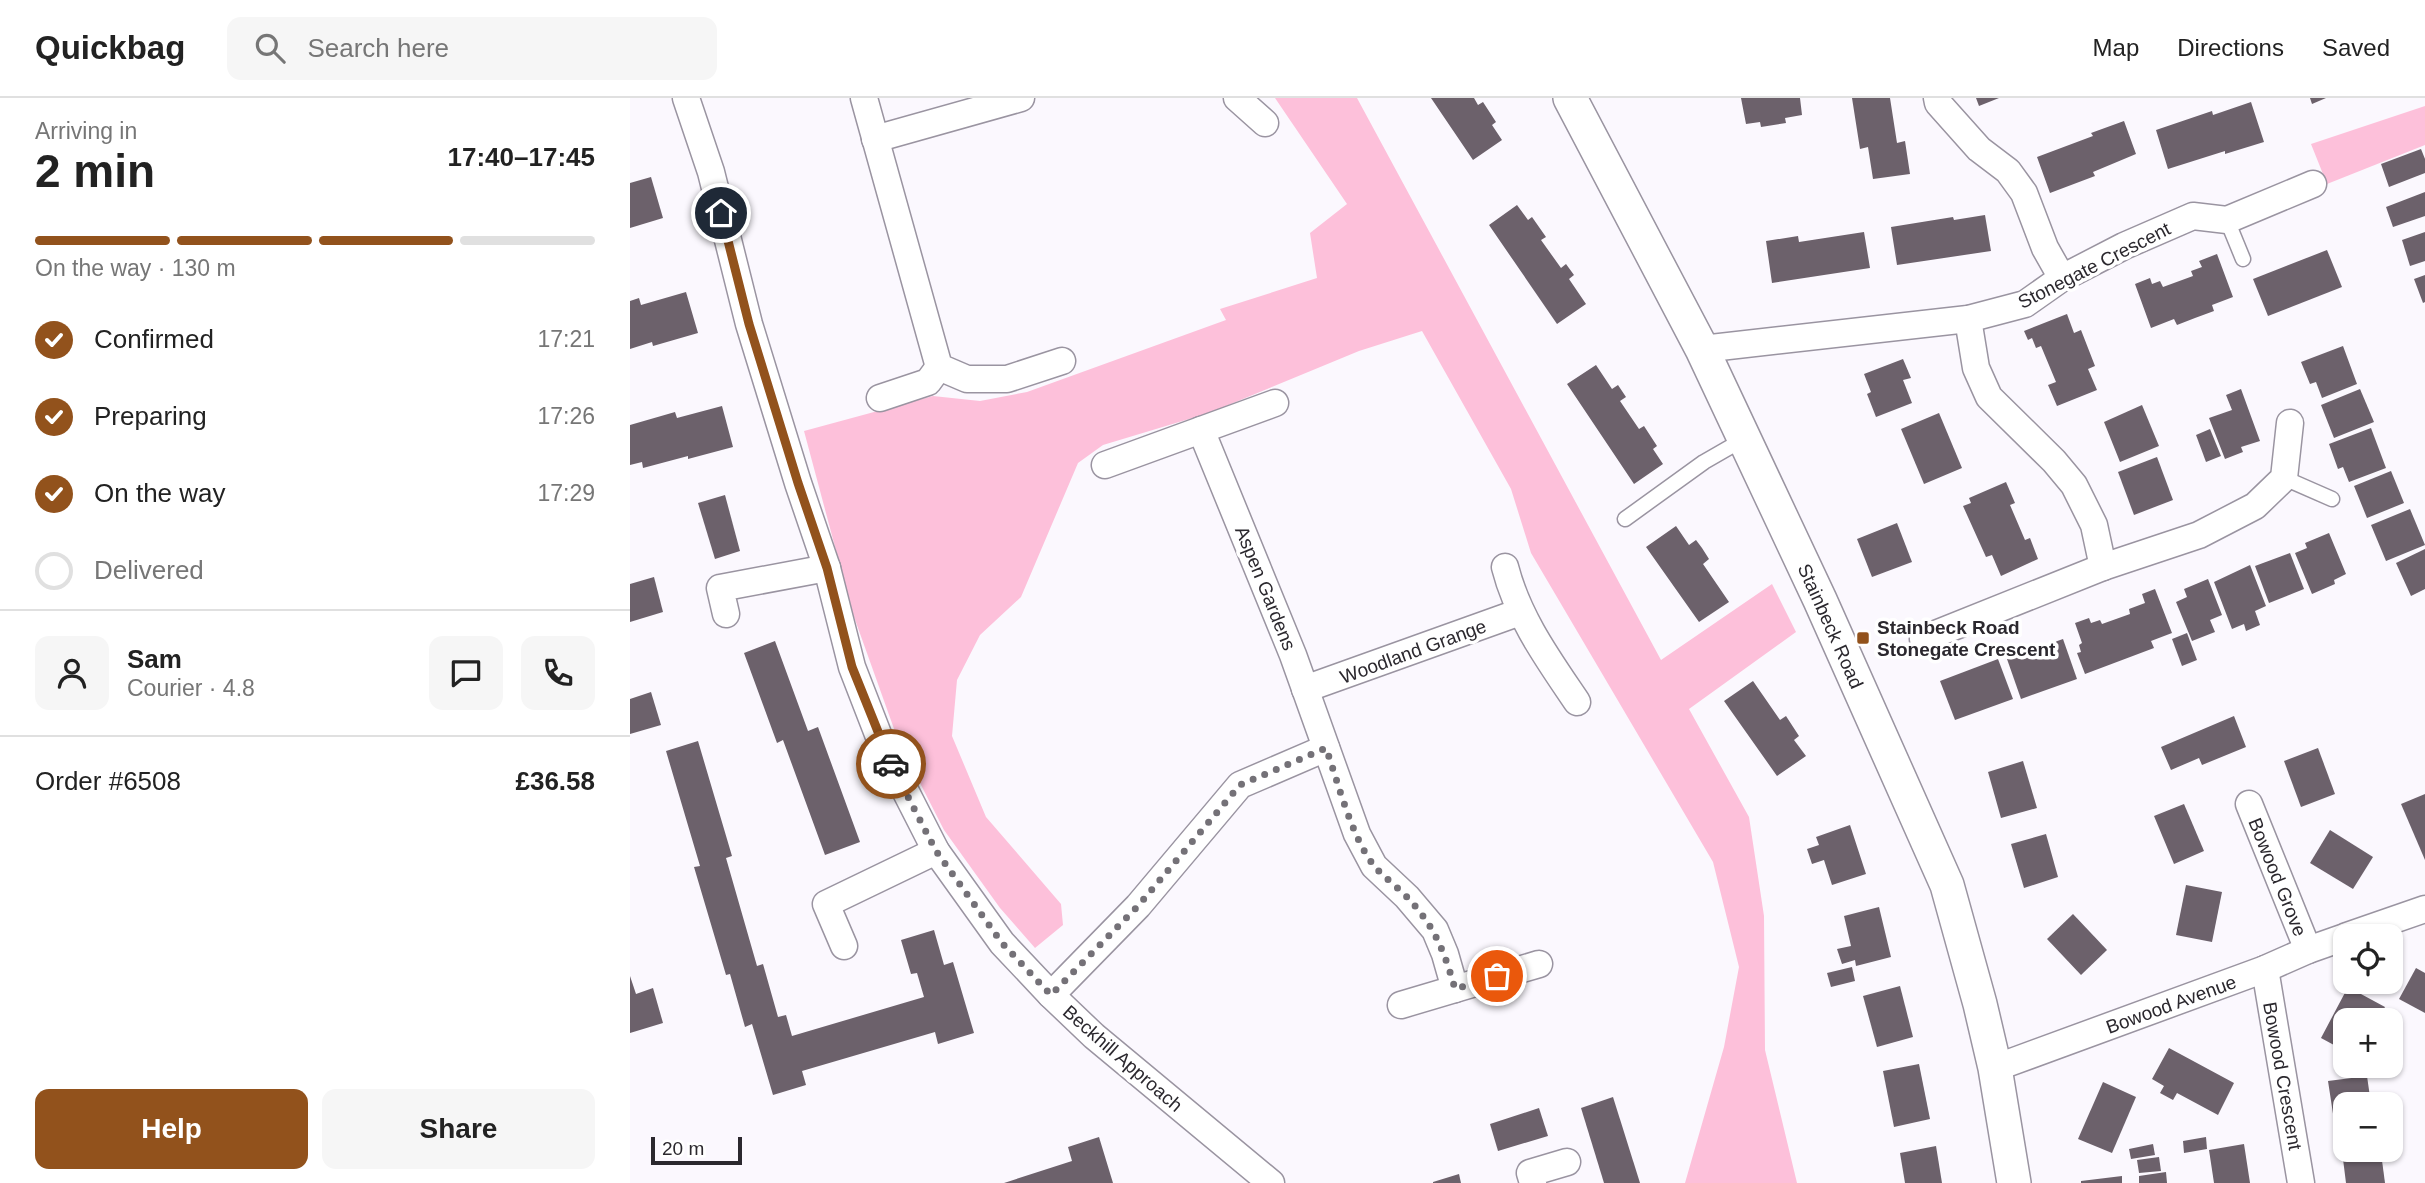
<!DOCTYPE html>
<html lang="en">
<head>
<meta charset="utf-8">
<style>
  :root { --surface:#fff; --page:#f6f6f6; --text:#222; --muted:#767676; --line:#e0e0e0; --accent:#92521c }
  body { margin:0; font-family:Arial,sans-serif; background:var(--page); color:var(--text); height:100vh; display:flex; flex-direction:column; font-size:26px; white-space:nowrap }
  * { box-sizing:border-box; margin:0 }
  p { font-size:23px; color:var(--muted) }
  .icon { flex:none; width:38px; height:38px; fill:none; stroke:currentColor; stroke-width:2; stroke-linecap:round; stroke-linejoin:round }
  .map { position:relative; flex:1; overflow:hidden }
  .sheet { display:flex; flex-direction:column; background:var(--surface); width:630px }
  .sheet>* { flex:none }
  .tools { position:absolute; left:1703px; top:826px; display:grid; gap:14px }
  .tools a { display:grid; place-items:center; width:70px; height:70px; border-radius:14px; background:var(--surface); box-shadow:0 2px 5px #0004; font-size:35px }
  .scale { position:absolute; left:21px; bottom:18px; width:91px; box-sizing:border-box; padding-left:7px; border:4px solid #2b282e; border-top:0; font-size:19px; line-height:24px; white-space:nowrap; color:#2b282e; -webkit-text-stroke:5px #fff; paint-order:stroke }
  .pin { position:absolute; display:grid; place-items:center; width:60px; height:60px; color:#fff; margin:-30px; border:4px solid #fff; border-radius:50%; box-shadow:0 2px 7px #0007 }
  .courier { position:absolute; display:grid; place-items:center; width:70px; height:70px; margin:-35px; border:5px solid #92521c; border-radius:50%; background:#fff; color:#222; box-shadow:0 2px 9px #0007 }
  .overview em { font-style:normal; font-weight:600 }
  .overview div { display:flex; flex-direction:column-reverse }
  .overview { display:flex; align-items:center; justify-content:space-between; height:119px; padding:0 35px }
  h1 { font-size:46px; font-weight:600; line-height:52px }
  .bar { display:grid; grid-template-columns:repeat(4,1fr); gap:10px 7px; align-content:center; height:84px; padding:0 35px }
  .bar i { height:9px; border-radius:5px; background:var(--line) }
  .bar .on { background:var(--accent) }
  .bar p { grid-column:span 4 }
  .line { display:flex; align-items:center; gap:18px; padding:0 35px; border-top:2px solid var(--line) }
  .line div { flex:1 }
  .round { display:grid; place-items:center; flex:none; width:74px; height:74px; border-radius:14px; background:var(--page) }
  ol { padding:0 35px; list-style:none }
  li { display:flex; align-items:center; gap:21px; height:77px }
  li p { margin-inline-start:auto }
  li .icon { padding:7px; border-radius:50%; background:var(--accent); color:#fff; stroke-width:4 }
  li:last-child { color:var(--muted) }
  li i { width:38px; height:38px; border:4px solid var(--line); border-radius:50% }
  .cta { display:flex; gap:14px; margin-top:auto; padding:14px 35px }
  .cta a { flex:1; height:80px; border-radius:14px; background:var(--accent); color:#fff; font-size:28px; font-weight:600; line-height:80px; text-align:center }
  .cta a+a { background:var(--page); color:var(--text) }
  header { display:flex; align-items:center; gap:42px; box-sizing:border-box; height:98px; padding:0 35px; background:var(--surface); border-bottom:2px solid var(--line) }
  header strong { font-size:33px }
  nav { display:flex; gap:38px; margin-inline-start:auto; font-size:24px }
  .search { width:490px; height:63px; background:var(--page); display:flex; align-items:center; gap:18px; box-sizing:border-box; padding:0 24px; border-radius:14px; color:var(--muted); font-size:26px }
  main { display:flex; flex:1; min-height:0 }
  .map>svg:first-child { display:block }
  .green { fill:#fdc0da }
  .building { fill:#6c616b }
  .lines { fill:none; stroke-linecap:round; stroke-linejoin:round }
  .service-casing { stroke:#9a94a1; stroke-width:17 }
  .minor-casing { stroke:#9a94a1; stroke-width:29 }
  .tertiary-casing { stroke:#9a94a1; stroke-width:36 }
  .service { stroke:#fff; stroke-width:14 }
  .minor { stroke:#fff; stroke-width:26 }
  .tertiary { stroke:#fff; stroke-width:33 }
  .done { stroke:#747177; stroke-width:7; stroke-dasharray:0 12.6 }
  .route { stroke:#92521c; stroke-width:9 }
  .poi-dot { fill:#92521c; stroke:#fff; stroke-width:2.5 }
  .labels { text-anchor:middle; stroke-width:7; stroke-linejoin:round; paint-order:stroke }
  .street-label { font-size:19px; fill:#2b282e; stroke:#fff }
  .poi-label { font-size:19px; font-weight:bold; fill:#2b282e; stroke:#fff; text-anchor:start }
</style>
</head>
<body>
<header>
<strong>Quickbag</strong>
<div class="search"><svg class="icon" aria-label="search" viewBox="0 0 24 24"><circle cx="10" cy="10" r="6"/><path d="M15 15l6 6"/></svg>Search here</div>
<nav><a>Map</a><a>Directions</a><a>Saved</a></nav>
</header>
<main>
<section class="sheet">
<div class="overview"><div><h1>2 min</h1><p>Arriving in</p></div><em>17:40–17:45</em></div>
<div class="bar"><i class="on"></i><i class="on"></i><i class="on"></i><i></i><p>On the way · 130 m</p></div>
<ol>
<li><svg class="icon" aria-label="check" viewBox="0 0 24 24"><path d="M5 12l5 5 9-10"/></svg>Confirmed<p>17:21</p></li>
<li><svg class="icon" aria-label="check" viewBox="0 0 24 24"><path d="M5 12l5 5 9-10"/></svg>Preparing<p>17:26</p></li>
<li><svg class="icon" aria-label="check" viewBox="0 0 24 24"><path d="M5 12l5 5 9-10"/></svg>On the way<p>17:29</p></li>
<li><i></i>Delivered</li>
</ol>
<div class="line" style="height:126px"><a class="round"><svg class="icon" aria-label="person" viewBox="0 0 24 24"><circle cx="12" cy="8" r="4"/><path d="M4 21q1-7 8-7t8 7"/></svg></a><div><b>Sam</b><p>Courier · 4.8</p></div><a class="round"><svg class="icon" aria-label="chat" viewBox="0 0 24 24"><path d="M4 5h16v11H9l-5 4z"/></svg></a><a class="round"><svg class="icon" aria-label="phone" viewBox="0 0 24 24"><path d="M5 4h4l2 5-3 2q2 4 5 5l2-3 5 2v4C11 20 4 13 5 4z"/></svg></a></div>
<div class="line" style="height:91px"><div>Order #6508</div><b>£36.58</b></div>
<div class="cta"><a>Help</a><a>Share</a></div>
</section>
<div class="map">
<svg width="1795" height="1085" viewBox="0 0 1795 1085">
  <rect width="100%" height="100%" fill="#fbf8fe"/>
  <g class="green">
    <path d="M645 0H727L1031 562 1142 486 1166 534 1059 611 1119 719 1134 818 1135 952 1167 1085H1055L1094 949 1109 869 1083 764 901 455 881 391 792 233 729 253 579 315 473 347 448 365 391 499 350 537 327 582 322 638 356 719 431 806 433 827 405 850 370 810 314 732 268 642 223 516 174 333 303 298 350 303 397 294 596 222 590 211 687 180 680 135 717 106Z"/>
    <path d="M1795 8V47L1697 86 1681 46Z"/>
  </g>
  <g class="building">
    <path d="M801 0H844L848 7 853 4 866 24 862 27 872 42 843 62Z"/>
    <path d="M1111 0H1170L1172 17 1155 20 1156 25 1131 29 1130 24 1116 26Z"/>
    <path d="M1222 0H1260L1267 45 1275 43 1280 76 1243 81 1238 49 1230 51Z"/>
    <path d="M1346 0H1369L1349 8Z"/>
    <path d="M1680 0H1696L1682 6Z"/>
    <path d="M1621 4 1634 44 1595 56V53L1538 71 1526 32 1582 13 1583 17Z"/>
    <path d="M1494 23 1506 56 1463 74 1465 78 1420 95 1407 59 1463 38 1461 35Z"/>
    <path d="M1791 51 1795 61V75L1759 89 1751 66Z"/>
    <path d="M21 79 33 120 0 130V85Z"/>
    <path d="M1795 94V118L1763 129 1756 109Z"/>
    <path d="M887 107 898 122 902 119 916 139 911 142 931 170 936 166 944 177 939 181 956 206 927 226 859 127Z"/>
    <path d="M1355 117 1361 153 1267 167 1261 129 1323 119 1324 122Z"/>
    <path d="M1234 134 1240 170 1142 185 1136 143 1168 138 1169 144Z"/>
    <path d="M1795 134V163L1780 168 1772 142Z"/>
    <path d="M1697 152 1712 189 1638 218 1623 181Z"/>
    <path d="M1587 156 1603 199 1582 207 1584 213 1565 220 1547 227 1544 221 1521 230 1505 186 1520 180 1522 186 1530 183 1533 189 1563 178 1561 173 1572 169 1569 163Z"/>
    <path d="M1795 177V204L1793 205 1784 181Z"/>
    <path d="M56 194 68 235 23 248 22 244 0 251V203L9 200 11 207Z"/>
    <path d="M1437 216 1444 235 1451 232 1465 268 1458 271 1467 292 1427 308 1418 287 1426 284 1411 248 1406 250 1402 240 1398 242 1394 233Z"/>
    <path d="M1713 248 1727 286 1692 300 1686 284 1680 286 1671 264Z"/>
    <path d="M1273 261 1281 280 1273 282 1282 305 1246 319 1237 296 1241 294 1234 276Z"/>
    <path d="M966 267 982 291 988 287 996 299 990 303 1009 331 1014 328 1027 348 1023 351 1033 366 1004 386 937 286Z"/>
    <path d="M1611 291 1630 343 1611 349 1613 354 1595 361 1579 320 1602 312 1596 297Z"/>
    <path d="M1730 291 1744 324 1704 340 1691 307Z"/>
    <path d="M1512 307 1529 348 1490 364 1474 324Z"/>
    <path d="M92 308 103 349 58 361V358L13 370 12 364 0 367V327L45 314 47 320Z"/>
    <path d="M1309 315 1332 370 1294 386 1271 331Z"/>
    <path d="M1741 330 1756 370 1719 384 1713 369 1708 371 1699 346Z"/>
    <path d="M1580 331 1591 358 1576 364 1566 337Z"/>
    <path d="M1527 359 1543 402 1504 417 1488 374Z"/>
    <path d="M1761 373 1774 405 1737 420 1724 388Z"/>
    <path d="M1376 384 1385 405 1380 407 1395 442 1400 440 1408 461 1371 478 1362 457 1356 459 1333 408 1341 405 1339 400Z"/>
    <path d="M95 397 110 453 85 461 68 405Z"/>
    <path d="M1780 411 1795 447 1756 463 1741 427Z"/>
    <path d="M1267 425 1282 464 1242 479 1227 441Z"/>
    <path d="M1046 428 1059 447 1066 442 1072 450 1079 461 1073 466 1099 504 1069 524 1016 449Z"/>
    <path d="M1699 435 1716 476 1704 482 1705 486 1682 496 1665 455 1677 450 1675 445Z"/>
    <path d="M1795 451V491L1781 498 1766 465Z"/>
    <path d="M1660 455 1674 491 1639 505 1625 468Z"/>
    <path d="M1620 467 1636 508 1625 513 1630 527 1616 533 1614 526 1602 531 1584 484Z"/>
    <path d="M24 479 33 514 0 524V486Z"/>
    <path d="M1578 481 1592 517 1580 522 1585 534 1562 543 1546 504 1557 499 1554 491Z"/>
    <path d="M1525 491 1542 535 1521 543 1524 550 1455 576 1447 555 1451 554 1449 547 1452 545 1445 525 1459 520 1461 525 1470 522 1472 526 1500 516 1499 511 1515 505 1512 496Z"/>
    <path d="M1557 535 1567 562 1552 568 1542 541Z"/>
    <path d="M1433 541 1447 581 1391 601 1377 561Z"/>
    <path d="M145 543 178 633 188 629 230 744 195 757 153 642 147 645 114 555Z"/>
    <path d="M1368 561 1383 601 1325 622 1310 583Z"/>
    <path d="M1123 583 1150 622 1156 618 1169 638 1164 642 1176 658 1147 678 1094 603Z"/>
    <path d="M21 594 31 627 0 636V601Z"/>
    <path d="M1604 618 1616 649 1572 667 1569 660 1541 672 1531 649Z"/>
    <path d="M68 643 102 758 96 760 127 868 133 866 148 919 156 917 162 938 294 899 287 875 281 876 271 842 304 832 314 867 323 864 344 935 308 946 305 934 172 973 176 987 143 997 122 926 115 929 100 876 96 877 64 769 70 768 36 653Z"/>
    <path d="M1688 650 1705 696 1671 709 1654 663Z"/>
    <path d="M1393 663 1407 710 1371 720 1358 674Z"/>
    <path d="M1795 696V762L1771 706Z"/>
    <path d="M1554 706 1574 753 1544 766 1524 718Z"/>
    <path d="M1220 727 1236 776 1202 787 1194 762 1182 766 1177 751 1189 747 1186 739Z"/>
    <path d="M1700 732 1743 759 1723 791 1680 765Z"/>
    <path d="M1416 736 1428 779 1394 790 1381 746Z"/>
    <path d="M1556 787 1592 794 1582 844 1546 837Z"/>
    <path d="M1249 809 1261 859 1226 868 1225 862 1212 866 1207 851 1221 848 1214 818Z"/>
    <path d="M1443 816 1477 852 1451 877 1417 841Z"/>
    <path d="M1222 869 1225 883 1201 889 1197 875Z"/>
    <path d="M1786 870 1795 875V915L1769 901Z"/>
    <path d="M0 878 6 896 23 890 33 925 0 935Z"/>
    <path d="M1270 888 1283 939 1247 949 1233 898Z"/>
    <path d="M1718 889 1755 909 1748 922H1715V953L1691 940Z"/>
    <path d="M1539 950 1604 985 1588 1017 1547 995 1543 1002 1530 995 1534 988 1522 981Z"/>
    <path d="M1289 966 1300 1021 1264 1029 1253 973Z"/>
    <path d="M1737 978 1741 1006H1715V1041L1707 1042 1698 983Z"/>
    <path d="M1473 984 1506 999 1482 1055 1448 1041Z"/>
    <path d="M983 999 1010 1085H974L951 1010Z"/>
    <path d="M909 1010 918 1038 868 1053 860 1026Z"/>
    <path d="M469 1039 483 1085H374L442 1063 438 1049Z"/>
    <path d="M1576 1039 1577 1051 1554 1055 1553 1043Z"/>
    <path d="M1523 1046 1525 1057 1501 1061 1499 1051Z"/>
    <path d="M1614 1046 1620 1085H1584L1579 1052Z"/>
    <path d="M1306 1048 1312 1085H1275L1270 1055Z"/>
    <path d="M1751 1055 1755 1085H1716L1713 1061Z"/>
    <path d="M1529 1059 1531 1073 1509 1075 1507 1062Z"/>
    <path d="M1536 1074 1537 1085H1509V1078Z"/>
    <path d="M829 1076 831 1085H803V1084Z"/>
    <path d="M1492 1078V1085H1451V1083Z"/>
  </g>
  <g class="lines">
    <defs>
      <g id="service">
        <path d="M1597 122 1613 161"/>
        <path d="M1654 380 1702 401"/>
        <path d="M995 421 1074 364 1114 341"/>
      </g>
      <g id="minor">
        <path d="M56 0 81 74 119 226 168 385 197 470 222 569 253 649 306 753 372 845 421 897 464 938 641 1085"/>
        <path d="M234 0 309 269 337 281H377L432 263"/>
        <path d="M607 0 635 25"/>
        <path d="M1307 0 1308 5 1349 51 1378 73 1394 95 1415 150 1432 180"/>
        <path d="M245 41 391 0"/>
        <path d="M1338 221 1346 270 1359 299 1424 363 1444 387 1464 427 1473 469"/>
        <path d="M1072 251 1338 221 1395 206 1432 180 1494 148 1563 118 1597 122 1683 86"/>
        <path d="M250 300 298 284 309 269"/>
        <path d="M571 332 663 557 727 736 744 768 777 799 805 832 815 856 825 891"/>
        <path d="M475 367 645 305"/>
        <path d="M875 469C888 520 918 561 947 604"/>
        <path d="M96 516 90 490 197 470"/>
        <path d="M1293 541 1473 469 1569 437 1625 408 1654 380 1660 325"/>
        <path d="M675 591 890 514"/>
        <path d="M1619 706 1678 852"/>
        <path d="M1717 838 1795 811"/>
        <path d="M214 848 196 806 306 753"/>
        <path d="M1635 871 1671 1085"/>
        <path d="M421 897 508 808 610 687 696 650"/>
        <path d="M771 907 909 866"/>
        <path d="M1365 970 1635 871 1678 852 1715 839"/>
        <path d="M903 1085 900 1075 937 1064"/>
      </g>
      <path id="tertiary" d="M940 0 1072 251 1190 502 1317 787 1350 906 1365 970 1384 1085"/>
    </defs>
    <use href="#service" class="service-casing"/>
    <use href="#minor" class="minor-casing"/>
    <use href="#tertiary" class="tertiary-casing"/>
    <use href="#service" class="service"/>
    <use href="#minor" class="minor"/>
    <use href="#tertiary" class="tertiary"/>
  </g>
  <g class="lines">
    <path class="done" d="M261 666 306 753 372 845 421 897 508 808 610 687 696 650C708 684 722 741 745 769 754 779 766 788 776 798 804 827 814 852 825 891L867 878"/>
    <path class="route" d="M91 115 119 226 168 385 197 470 222 569 261 666"/>
  </g>
  <rect class="poi-dot" x="1226" y="533" width="14" height="14" rx="3.5"/>
  <g class="labels">
    <g class="street-label">
      <text transform="translate(1464 167) rotate(-27)" y="7">Stonegate Crescent</text>
      <text transform="translate(636 490) rotate(68)" y="7">Aspen Gardens</text>
      <text transform="translate(1201 528) rotate(66)" y="7">Stainbeck Road</text>
      <text transform="translate(783 553) rotate(-20)" y="7">Woodland Grange</text>
      <text transform="translate(1648 779) rotate(68)" y="7">Bowood Grove</text>
      <text transform="translate(1541 906) rotate(-20)" y="7">Bowood Avenue</text>
      <text transform="translate(493 960) rotate(41)" y="7">Beckhill Approach</text>
      <text transform="translate(1653 978) rotate(80)" y="7">Bowood Crescent</text>
    </g>
    <g class="poi-label">
      <text x="1247" y="536">Stainbeck Road<tspan x="1247" dy="22">Stonegate Crescent</tspan></text>
    </g>
  </g>
</svg>
<div class="tools">
<a><svg class="icon" aria-label="locate" viewBox="0 0 24 24"><circle cx="12" cy="12" r="6"/><path d="M12 2v4M12 18v4M2 12h4M18 12h4"/></svg></a>
<a>+</a>
<a>−</a>
</div>
<div class="scale">20 m</div>
<div class="pin" style="left:867px;top:878px;background:#ea580c"><svg class="icon" aria-label="bag" viewBox="0 0 24 24"><path d="M5 8h14l-1 12H6zM9 8a3 3 0 0 1 6 0"/></svg></div>
<div class="pin" style="left:91px;top:115px;background:#1f2937"><svg class="icon" aria-label="home" viewBox="0 0 24 24"><path d="M3 11l9-7 9 7M6 9v11h12V9"/></svg></div>
<div class="courier" style="left:261px;top:666px"><svg class="icon" aria-label="car" viewBox="0 0 24 24"><path d="M5 17H2v-5l4-1 3-4h7l3 4 3 1v5h-3M9 17h6M6 11h13"/><circle cx="7" cy="17" r="2"/><circle cx="17" cy="17" r="2"/></svg></div>
</div>
</main>
</body>
</html>
